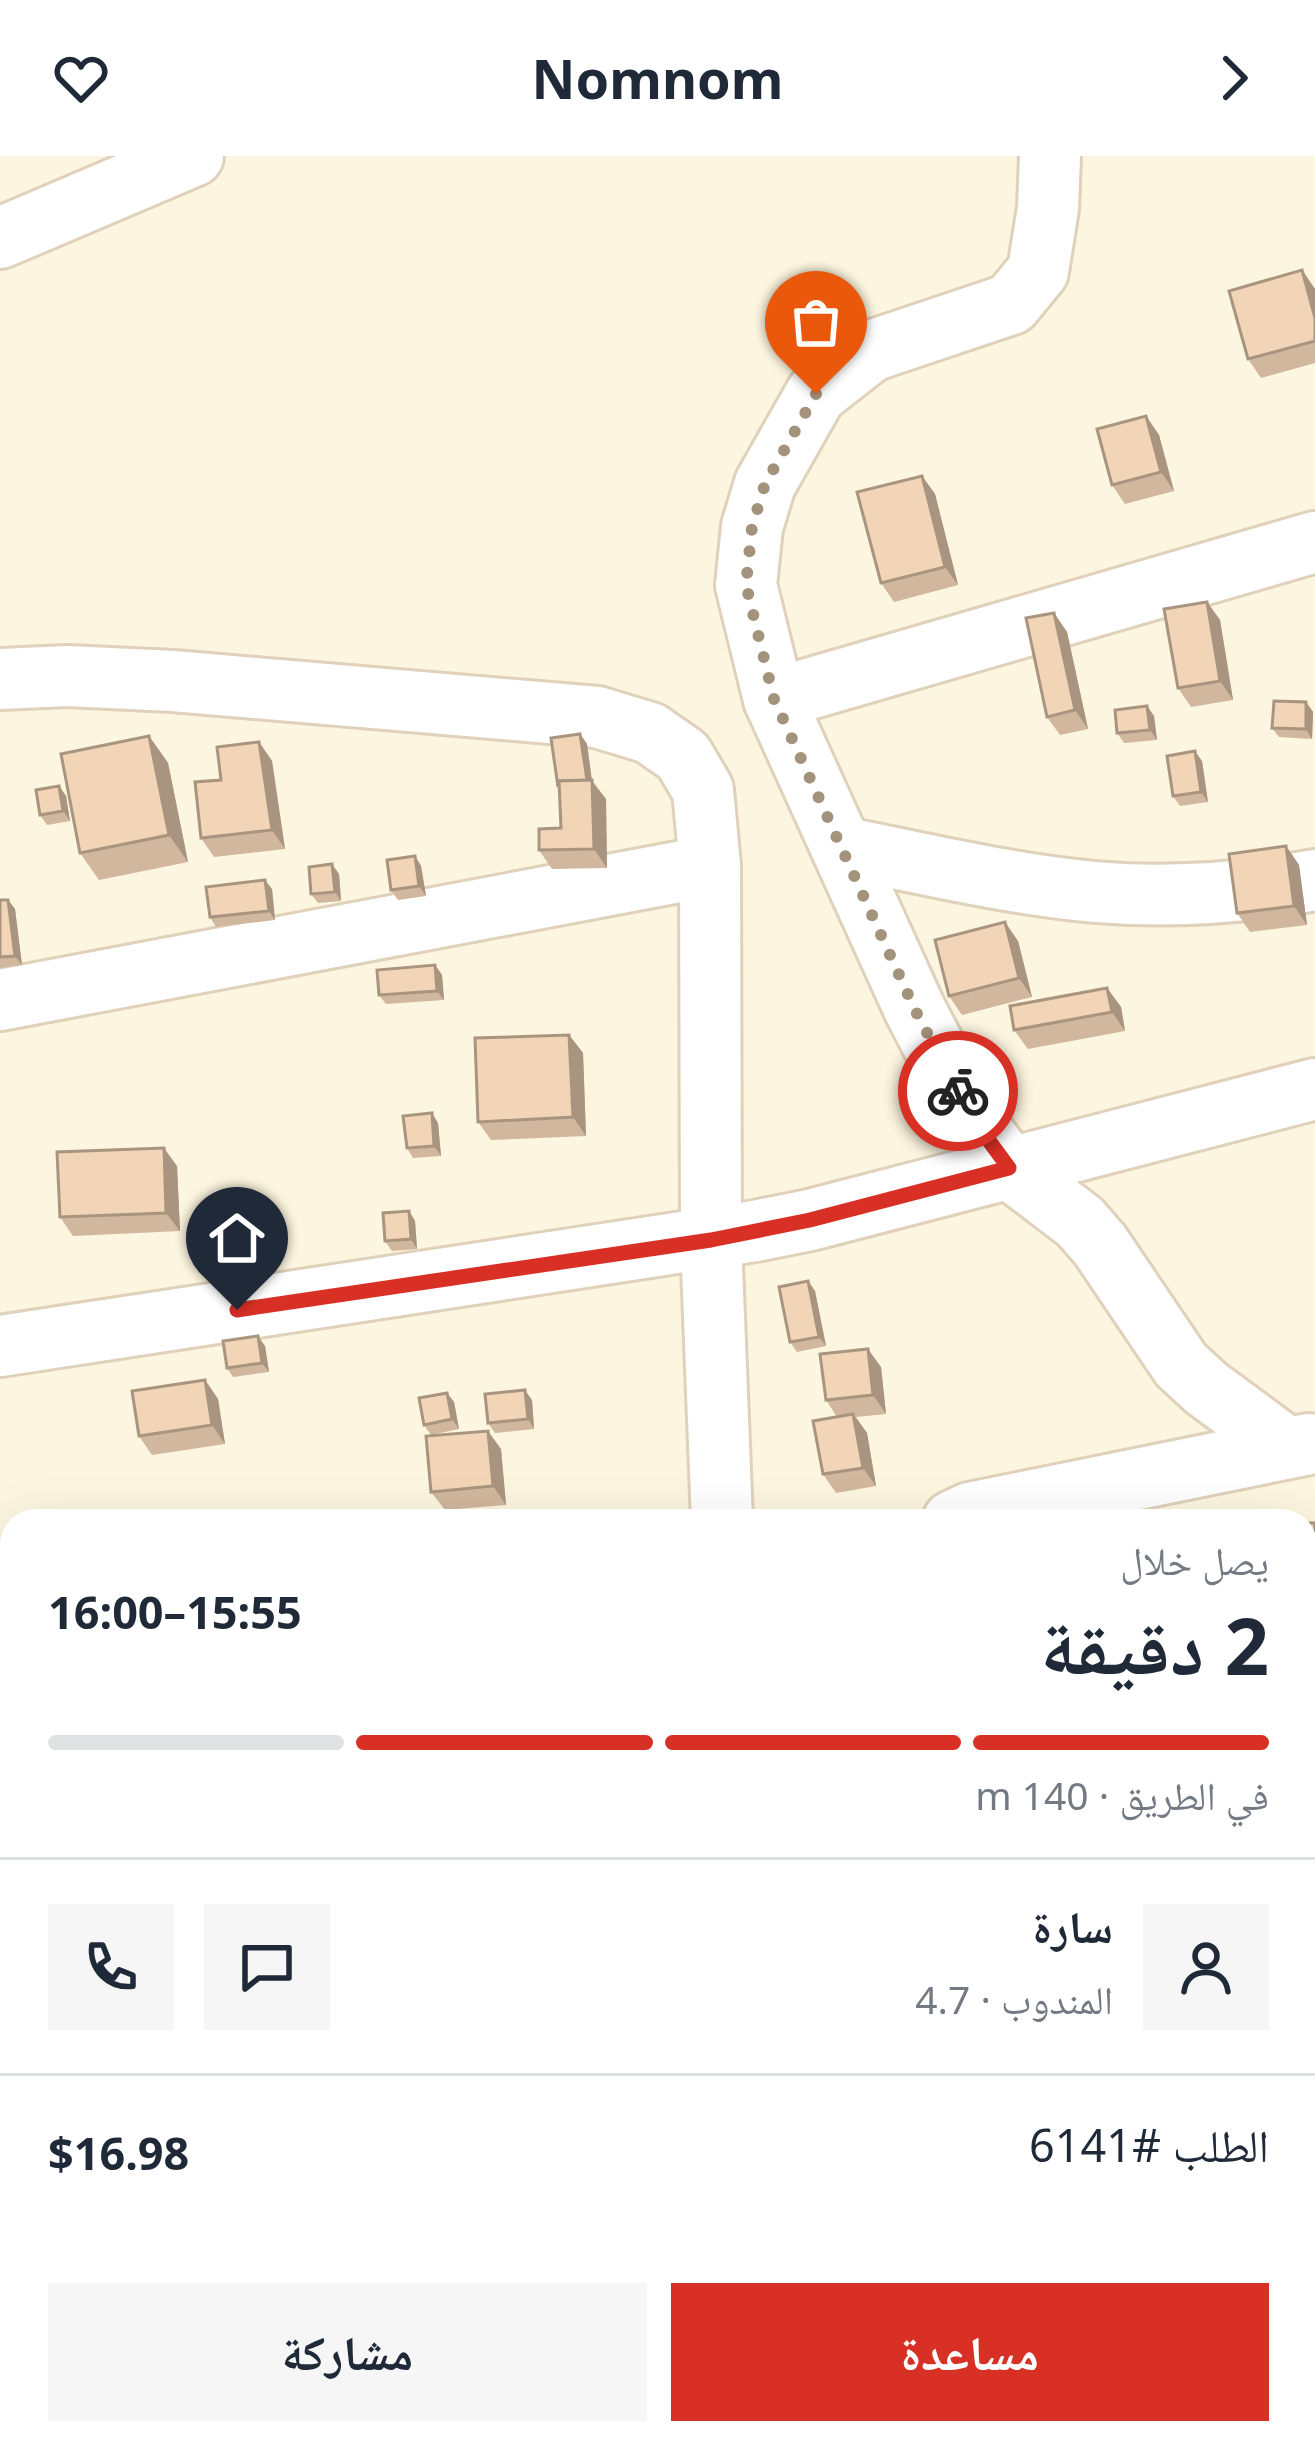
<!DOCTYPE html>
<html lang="ar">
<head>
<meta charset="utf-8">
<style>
  :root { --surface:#fff; --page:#f6f6f7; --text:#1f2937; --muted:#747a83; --line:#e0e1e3; --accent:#d93025 }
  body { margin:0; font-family:"Noto Sans","Noto Naskh Arabic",sans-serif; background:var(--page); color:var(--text); direction:rtl; height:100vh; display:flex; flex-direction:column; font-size:45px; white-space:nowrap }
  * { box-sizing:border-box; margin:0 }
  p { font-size:39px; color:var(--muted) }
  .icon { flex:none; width:66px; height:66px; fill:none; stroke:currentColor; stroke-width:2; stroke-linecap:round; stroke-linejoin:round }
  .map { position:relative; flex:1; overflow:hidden; direction:ltr }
  .details { position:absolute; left:0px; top:1353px; width:1317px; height:936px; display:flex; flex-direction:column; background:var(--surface); border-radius:36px 36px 0 0; box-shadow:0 12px 48px #0002; direction:rtl }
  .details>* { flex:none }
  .pin { position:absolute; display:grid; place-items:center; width:102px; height:102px; color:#fff; margin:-123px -51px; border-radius:50% 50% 50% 0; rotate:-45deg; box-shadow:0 0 12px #0007 }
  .pin .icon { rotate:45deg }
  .courier { position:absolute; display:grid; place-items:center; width:120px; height:120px; margin:-60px; border:9px solid #d93025; border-radius:50%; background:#fff; color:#222; box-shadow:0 3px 15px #0007 }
  .overview em { font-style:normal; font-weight:700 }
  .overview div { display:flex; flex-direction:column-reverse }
  .overview { display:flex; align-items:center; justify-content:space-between; height:204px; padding:0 48px }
  h1 { font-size:78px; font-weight:700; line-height:90px }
  .bar { display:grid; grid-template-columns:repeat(4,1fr); gap:18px 12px; align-content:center; height:144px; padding:0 48px }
  .bar i { height:15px; border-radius:9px; background:var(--line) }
  .bar .current { background:var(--accent) }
  .bar p { grid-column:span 4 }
  .line { display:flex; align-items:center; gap:30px; padding:0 48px; border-top:3px solid var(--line) }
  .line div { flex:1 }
  .round { display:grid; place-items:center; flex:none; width:126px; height:126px; border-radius:0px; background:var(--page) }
  .cta { display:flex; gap:24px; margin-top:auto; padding:24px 48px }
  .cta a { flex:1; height:138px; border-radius:0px; background:var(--accent); color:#fff; font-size:48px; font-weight:700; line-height:138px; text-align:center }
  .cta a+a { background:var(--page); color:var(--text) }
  header { display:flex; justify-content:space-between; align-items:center; height:156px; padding:0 48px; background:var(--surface); font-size:54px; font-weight:700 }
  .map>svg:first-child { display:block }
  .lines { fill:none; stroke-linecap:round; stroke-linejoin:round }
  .minor-casing { stroke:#e0d1bb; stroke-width:66 }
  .minor { stroke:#fff; stroke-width:60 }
  .wall { fill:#d0b79d }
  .shaded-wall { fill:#a9957f }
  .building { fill:#f2d5b6; stroke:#a9957f; stroke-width:3 }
  .done { stroke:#a3927c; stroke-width:12; stroke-dasharray:0 21.6 }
  .route { stroke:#d93025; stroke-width:15 }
</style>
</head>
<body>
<header><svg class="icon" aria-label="forward" viewBox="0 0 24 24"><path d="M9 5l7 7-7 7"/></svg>Nomnom<svg class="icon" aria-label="heart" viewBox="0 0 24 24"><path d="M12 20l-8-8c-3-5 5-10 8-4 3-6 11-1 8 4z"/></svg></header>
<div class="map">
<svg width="1315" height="2289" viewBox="0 0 1315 2289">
  <rect width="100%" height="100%" fill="#fcf5df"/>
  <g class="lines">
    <defs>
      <g id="minor">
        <path d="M1050 0 1048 52 1038 115 1011 148 871 195 816 238 765 328 752 371 746 429 774 543 915 854 970 959 1009 1012 1080 1066 1100 1089 1181 1209 1206 1232 1287 1292"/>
        <path d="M0 82 193 0"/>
        <path d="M0 523 67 520 173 525 597 561 650 577 683 600 703 634 710 710 711 1084 722 1365"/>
        <path d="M774 543 1315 386"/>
        <path d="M841 691C925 708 1009 728 1095 736 1167 742 1244 737 1315 724"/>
        <path d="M0 844 710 710"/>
        <path d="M0 1190 755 1075 810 1064 1315 933"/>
        <path d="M953 1365 970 1357 1309 1288"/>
        <path d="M0 1520 12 1518"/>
        <path d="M1305 1613 1315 1611"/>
        <path d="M1305 1693 1315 1683"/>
        <path d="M0 1848 12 1845"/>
        <path d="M1305 2033H1315"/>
        <path d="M773 2277 774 2289"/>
        <path d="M36 2289 85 2277"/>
        <path d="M929 2289 939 2277"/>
      </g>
    </defs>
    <use href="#minor" class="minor-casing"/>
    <use href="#minor" class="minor"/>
  </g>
  <g class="wall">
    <path d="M1302 114 1315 133V207L1261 222 1248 203Z"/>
    <path d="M1146 260 1159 279 1174 335 1125 348 1112 329Z"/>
    <path d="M922 320 935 338 958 429 894 446 881 427Z"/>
    <path d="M1207 446 1220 464 1233 544 1191 551 1178 532Z"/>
    <path d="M1054 457 1067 476 1088 573 1060 579 1047 561Z"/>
    <path d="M1306 546 1313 556 1312 583 1279 581 1272 572Z"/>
    <path d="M1147 550 1154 560 1157 584 1124 587 1117 577Z"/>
    <path d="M580 578 587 588 592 624 606 643 607 712 552 713 539 694 561 672Z"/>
    <path d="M149 580 168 607 188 706 99 724 80 697Z"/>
    <path d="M259 586 272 605 285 693 214 701 201 682 221 624Z"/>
    <path d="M1202 605 1208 646 1180 650 1173 640Z"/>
    <path d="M59 630 66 640 70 665 47 669 40 659Z"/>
    <path d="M1286 690 1299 709 1307 769 1250 776 1237 757Z"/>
    <path d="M415 700 421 710 426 740 398 744 391 734Z"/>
    <path d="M339 718 341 745 318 747 311 738Z"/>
    <path d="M272 733 275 764 216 771 210 761Z"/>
    <path d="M0 744H8L15 753 22 809 0 812Z"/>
    <path d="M1018 785 1032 841 962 859 949 840Z"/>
    <path d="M435 809 442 819 444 844 386 848 379 839Z"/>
    <path d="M1107 832 1121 851 1125 875 1028 893 1014 874Z"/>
    <path d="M569 879 583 897 586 980 491 984 478 966Z"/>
    <path d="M438 967 441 1000 413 1002 407 992Z"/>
    <path d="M177 1010 180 1075 73 1080 60 1061Z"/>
    <path d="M409 1055 415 1065 417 1093 392 1095 385 1085Z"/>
    <path d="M808 1125 815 1135 826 1190 797 1196 790 1186Z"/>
    <path d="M265 1190 269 1216 233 1221 227 1212Z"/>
    <path d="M881 1211 886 1258 856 1261 867 1277 876 1330 836 1337 823 1318 837 1261 826 1244Z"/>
    <path d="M205 1224 218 1243 225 1288 152 1299 139 1280Z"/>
    <path d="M447 1237 454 1246 459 1273 431 1279 424 1269Z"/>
    <path d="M532 1244 534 1273 495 1277 488 1267Z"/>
    <path d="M501 1293 506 1349 445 1354 431 1336Z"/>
    <rect x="1305" y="1367" width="10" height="72"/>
  </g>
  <g class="shaded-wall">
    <path d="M1302 114 1315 133V162Z"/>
    <path d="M1146 260 1159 279 1174 335 1161 316Z"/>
    <path d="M922 320 935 338 958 429 945 411Z"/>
    <path d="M1207 446 1220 464 1233 544 1220 525Z"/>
    <path d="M1054 457 1067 476 1088 573 1075 554Z"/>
    <path d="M1306 546 1313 556 1312 583 1306 573Z"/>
    <path d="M1147 550 1154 560 1157 584 1150 574Z"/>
    <path d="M580 578 587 588 592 626 606 643 607 712 594 693 587 626Z"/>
    <path d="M149 580 168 607 188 706 169 679Z"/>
    <path d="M259 586 272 605 285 693 272 674Z"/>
    <path d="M1195 595 1202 605 1208 646 1201 636Z"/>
    <path d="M59 630 66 640 70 665 63 655Z"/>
    <path d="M1286 690 1299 709 1307 769 1294 750Z"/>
    <path d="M415 700 421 710 426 740 419 730Z"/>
    <path d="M332 708 339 718 341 745 335 736Z"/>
    <path d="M265 724 272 733 275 764 269 755Z"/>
    <path d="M8 744 15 753 22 809 15 800Z"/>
    <path d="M1005 766 1018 785 1032 841 1019 822Z"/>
    <path d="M435 809 442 819 444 844 437 835Z"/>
    <path d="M1107 832 1121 851 1125 875 1112 856Z"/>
    <path d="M569 879 583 897 586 980 573 961Z"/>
    <path d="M432 957 438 967 441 1000 434 990Z"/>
    <path d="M164 992 177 1010 180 1075 166 1057Z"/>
    <path d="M409 1055 415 1065 417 1093 411 1083Z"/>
    <path d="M808 1125 815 1135 826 1190 819 1181Z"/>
    <path d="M258 1180 265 1190 269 1216 262 1207Z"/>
    <path d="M868 1193 881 1211 886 1258 873 1239Z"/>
    <path d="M205 1224 218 1243 225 1288 212 1269Z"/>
    <path d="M525 1234 532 1244 534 1273 528 1263Z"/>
    <path d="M447 1237 454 1246 459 1273 452 1263Z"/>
    <path d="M853 1258 867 1277 876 1330 863 1312Z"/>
    <path d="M488 1275 501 1293 506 1349 493 1330Z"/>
    <path d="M0 2082 4 2088 2 2119 0 2117Z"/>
    <rect x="570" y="2277" width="14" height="12"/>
  </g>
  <g class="building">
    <path d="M1302 114 1315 162V185L1248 203 1229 135Z"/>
    <path d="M1146 260 1161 316 1112 329 1097 273Z"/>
    <path d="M922 320 945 411 881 427 857 336Z"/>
    <path d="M1207 446 1220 525 1178 532 1164 453Z"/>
    <path d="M1054 457 1075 554 1047 561 1026 462Z"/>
    <path d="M1274 545 1306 546V573L1272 572Z"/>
    <path d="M1147 550 1150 574 1117 577 1115 554Z"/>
    <path d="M580 578 587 624 559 625 558 631 551 582Z"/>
    <path d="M149 580 169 679 80 697 61 598Z"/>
    <path d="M259 586 272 674 201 682 195 626 221 624 217 591Z"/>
    <path d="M1195 595 1201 636 1173 640 1167 600Z"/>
    <path d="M592 624 594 693 539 694V673L561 672 559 625Z"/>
    <path d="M59 630 63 655 40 659 36 634Z"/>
    <path d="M1286 690 1294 750 1237 757 1229 698Z"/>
    <path d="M415 700 419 730 391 734 387 704Z"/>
    <path d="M332 708 335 736 311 738 309 711Z"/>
    <path d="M265 724 269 755 210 761 206 731Z"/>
    <path d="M0 744H8L15 800 0 801Z"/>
    <path d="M1005 766 1019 822 949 840 935 784Z"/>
    <path d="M435 809 437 835 379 839 377 814Z"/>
    <path d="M1107 832 1112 856 1014 874 1010 850Z"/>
    <path d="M569 879 573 961 478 966 475 882Z"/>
    <path d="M432 957 434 990 407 992 403 960Z"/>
    <path d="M164 992 166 1057 60 1061 57 996Z"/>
    <path d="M409 1055 411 1083 385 1085 383 1057Z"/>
    <path d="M808 1125 819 1181 790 1186 779 1131Z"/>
    <path d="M258 1180 262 1207 227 1212 223 1185Z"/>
    <path d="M868 1193 873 1239 826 1244 820 1198Z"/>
    <path d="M205 1224 212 1269 139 1280 132 1235Z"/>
    <path d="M525 1234 528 1263 488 1267 485 1238Z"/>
    <path d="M447 1237 452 1263 424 1269 419 1242Z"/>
    <path d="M853 1258 863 1312 823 1318 813 1265Z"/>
    <path d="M488 1275 493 1330 431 1336 426 1280Z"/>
    <path d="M338 1356 339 1365H313L312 1358Z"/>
    <path d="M1305 1367H1315V1419L1305 1420Z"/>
    <path d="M1315 1805V1843H1308L1306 1806Z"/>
    <path d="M519 2277H570V2289H518Z"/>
  </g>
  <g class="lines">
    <path class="done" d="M816 238 765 328 752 371 746 429 774 543 915 854 958 935"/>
    <path class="route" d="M237 1154 711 1084 810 1064 1009 1012 970 959 958 935"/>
  </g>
</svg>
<div class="pin" style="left:816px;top:238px;background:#ea580c"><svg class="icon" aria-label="bag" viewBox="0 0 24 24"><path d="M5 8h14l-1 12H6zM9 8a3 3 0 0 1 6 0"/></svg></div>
<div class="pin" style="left:237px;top:1154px;background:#1f2937"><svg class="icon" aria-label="home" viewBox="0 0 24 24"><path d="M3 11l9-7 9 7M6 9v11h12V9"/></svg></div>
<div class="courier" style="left:958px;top:935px"><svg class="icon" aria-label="bike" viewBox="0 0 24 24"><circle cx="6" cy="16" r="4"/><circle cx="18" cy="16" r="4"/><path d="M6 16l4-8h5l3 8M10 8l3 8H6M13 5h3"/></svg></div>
<section class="details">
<div class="overview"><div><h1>2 دقيقة</h1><p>يصل خلال</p></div><em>15:55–16:00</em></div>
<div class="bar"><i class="current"></i><i class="current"></i><i class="current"></i><i></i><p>في الطريق · 140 m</p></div>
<div class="line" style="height:216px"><a class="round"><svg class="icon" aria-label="person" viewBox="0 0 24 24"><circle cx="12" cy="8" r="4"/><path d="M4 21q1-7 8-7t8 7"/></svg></a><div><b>سارة</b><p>المندوب · 4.7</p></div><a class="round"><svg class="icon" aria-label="chat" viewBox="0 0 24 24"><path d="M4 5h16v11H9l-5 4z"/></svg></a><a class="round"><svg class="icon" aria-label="phone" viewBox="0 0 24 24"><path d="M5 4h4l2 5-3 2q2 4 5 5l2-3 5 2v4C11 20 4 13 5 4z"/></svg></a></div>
<div class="line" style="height:156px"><div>الطلب #6141</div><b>$16.98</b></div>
<div class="cta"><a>مساعدة</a><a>مشاركة</a></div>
</section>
</div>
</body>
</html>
